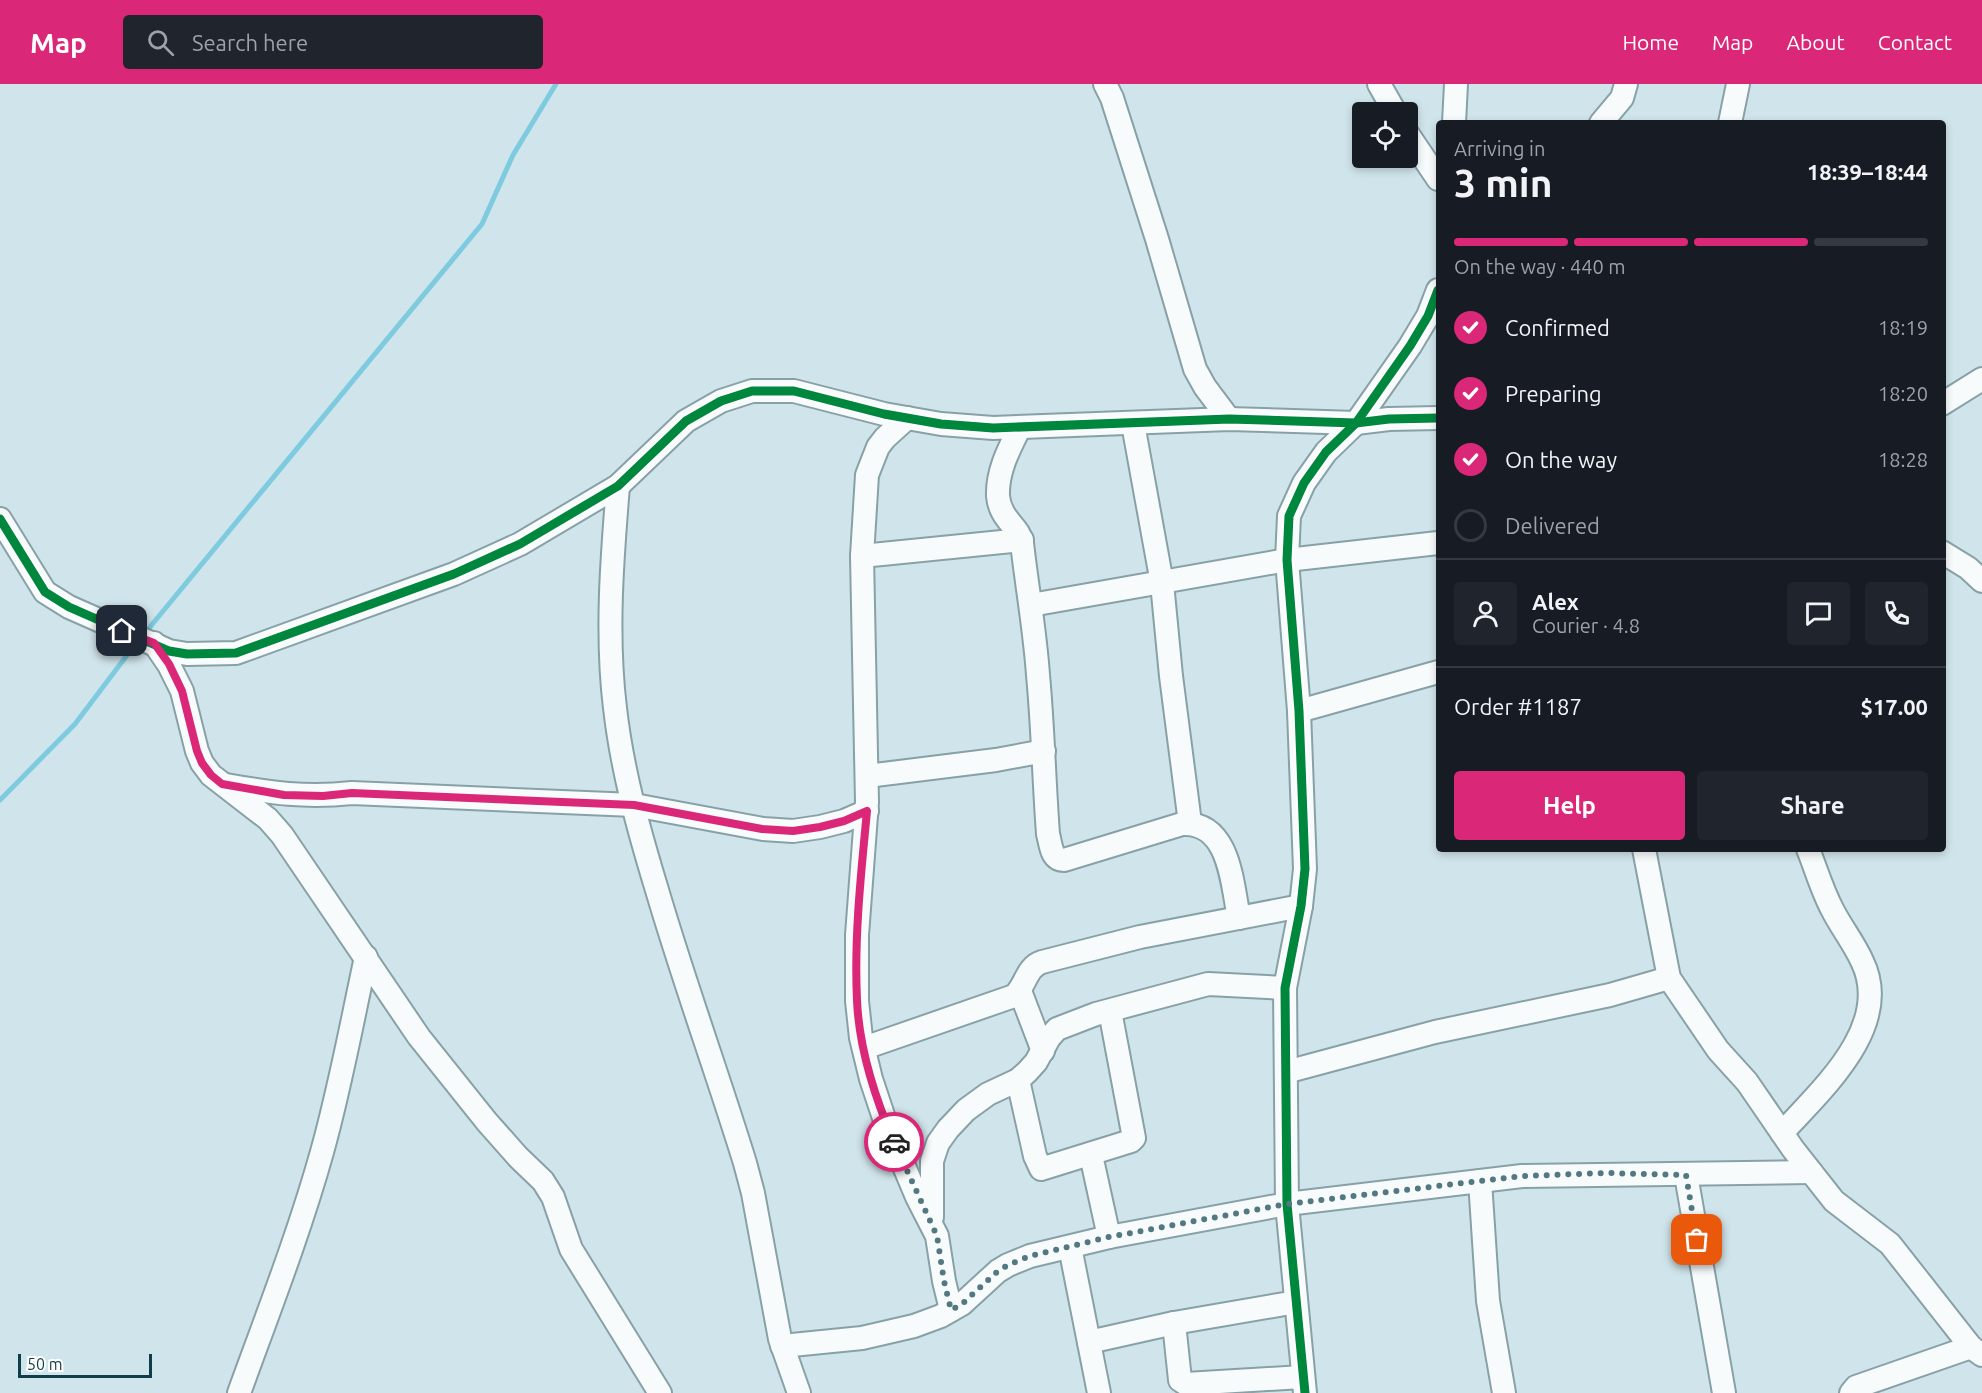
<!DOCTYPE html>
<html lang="en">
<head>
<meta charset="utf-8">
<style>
  :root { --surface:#171b24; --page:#20242c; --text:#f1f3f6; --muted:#9ea1a6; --line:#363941; --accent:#db2777 }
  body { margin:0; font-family:Ubuntu,sans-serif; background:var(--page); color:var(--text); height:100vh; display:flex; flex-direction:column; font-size:22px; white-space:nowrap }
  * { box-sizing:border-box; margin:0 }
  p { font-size:20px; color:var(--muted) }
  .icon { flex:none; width:33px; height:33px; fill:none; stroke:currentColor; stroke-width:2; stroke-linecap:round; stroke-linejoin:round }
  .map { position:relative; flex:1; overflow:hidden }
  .panel { position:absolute; left:1436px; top:36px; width:510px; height:732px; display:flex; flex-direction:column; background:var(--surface); border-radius:6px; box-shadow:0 3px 9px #0003 }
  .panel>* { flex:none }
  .buttons { position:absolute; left:1352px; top:18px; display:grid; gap:12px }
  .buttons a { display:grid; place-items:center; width:66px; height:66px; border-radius:6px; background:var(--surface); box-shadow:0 3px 9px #0003; font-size:30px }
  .scale { position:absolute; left:18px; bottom:15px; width:134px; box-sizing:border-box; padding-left:6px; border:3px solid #0f3d49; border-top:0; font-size:16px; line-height:21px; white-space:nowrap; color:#0f3d49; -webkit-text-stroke:4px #fff; paint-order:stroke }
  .pin { position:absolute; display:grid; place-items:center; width:51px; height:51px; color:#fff; margin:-26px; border-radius:12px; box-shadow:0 3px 9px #0006 }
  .courier { position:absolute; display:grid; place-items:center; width:60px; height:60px; margin:-30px; border:4px solid #db2777; border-radius:50%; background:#fff; color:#222; box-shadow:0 2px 8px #0007 }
  .summary em { font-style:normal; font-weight:700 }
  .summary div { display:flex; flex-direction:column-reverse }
  .summary { display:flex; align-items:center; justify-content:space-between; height:102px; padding:0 18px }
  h1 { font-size:39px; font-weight:700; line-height:45px }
  .bar { display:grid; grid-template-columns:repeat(4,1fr); gap:9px 6px; align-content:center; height:72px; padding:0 18px }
  .bar i { height:8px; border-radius:4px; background:var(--line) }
  .bar .active { background:var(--accent) }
  .bar p { grid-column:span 4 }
  .line { display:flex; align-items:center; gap:15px; padding:0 18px; border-top:2px solid var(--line) }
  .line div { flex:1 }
  .round { display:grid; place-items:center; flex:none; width:63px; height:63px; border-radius:6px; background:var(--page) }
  ol { padding:0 18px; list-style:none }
  li { display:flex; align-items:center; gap:18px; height:66px }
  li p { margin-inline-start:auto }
  li .icon { padding:6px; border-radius:50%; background:var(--accent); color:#fff; stroke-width:4 }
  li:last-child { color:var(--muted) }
  li i { width:33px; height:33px; border:3px solid var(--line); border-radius:50% }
  .primary-button { display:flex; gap:12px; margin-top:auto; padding:12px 18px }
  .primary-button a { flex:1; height:69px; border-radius:6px; background:var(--accent); color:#fff; font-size:24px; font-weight:700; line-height:69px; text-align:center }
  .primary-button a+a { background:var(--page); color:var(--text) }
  header { display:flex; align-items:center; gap:36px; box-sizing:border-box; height:84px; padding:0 30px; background:var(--accent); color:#fff }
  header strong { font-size:28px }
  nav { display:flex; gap:33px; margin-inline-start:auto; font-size:21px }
  .search { width:420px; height:54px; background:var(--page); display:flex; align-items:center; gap:15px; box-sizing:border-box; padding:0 21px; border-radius:6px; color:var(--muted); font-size:22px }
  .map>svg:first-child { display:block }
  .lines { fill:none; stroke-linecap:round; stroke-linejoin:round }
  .stream { stroke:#7ecbe0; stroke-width:5 }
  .minor-casing { stroke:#87a1a7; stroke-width:26 }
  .minor { stroke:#f8fbfc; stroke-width:22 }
  .cycleway-casing { stroke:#fff; stroke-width:13 }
  .cycleway { stroke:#00873e; stroke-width:9 }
  .done { stroke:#537882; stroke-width:6; stroke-dasharray:0 10.8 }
  .route { stroke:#db2777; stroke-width:8 }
</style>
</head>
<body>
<header>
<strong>Map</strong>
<div class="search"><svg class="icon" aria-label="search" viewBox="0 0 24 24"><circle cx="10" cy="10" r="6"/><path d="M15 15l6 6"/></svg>Search here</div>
<nav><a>Home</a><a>Map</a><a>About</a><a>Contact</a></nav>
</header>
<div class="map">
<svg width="1982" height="1309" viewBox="0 0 1982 1309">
  <rect width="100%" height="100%" fill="#d0e5eb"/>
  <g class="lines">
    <g class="stream">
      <path d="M145 549 482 140 513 71 556 0"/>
      <path d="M0 716 75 640 137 558"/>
    </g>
    <defs>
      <g id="minor">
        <path d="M1105 0 1112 14 1157 155 1195 285 1205 303 1229 335"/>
        <path d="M1379 0 1395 28"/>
        <path d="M1454 39 1456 0"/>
        <path d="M1601 39 1622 14 1626 0"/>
        <path d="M1730 39 1738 0"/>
        <path d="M1407 49 1438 95"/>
        <path d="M1942 320 1982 295"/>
        <path d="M907 334 885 354 878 363 867 391 862 472 867 718 857 851V917L861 954 871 995 885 1037 917 1113 937 1152 944 1197 951 1226"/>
        <path d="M1133 340 1162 499 1171 592 1190 739"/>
        <path d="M1020 343C1009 365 997 387 998 412 1000 436 1020 443 1022 459 1027 503 1035 547 1038 591 1043 644 1044 697 1048 750 1051 761 1051 776 1064 776L1182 740C1230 737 1232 800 1239 834"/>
        <path d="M618 402C612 475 606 551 615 624 622 686 639 747 657 806 684 898 717 988 745 1079L753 1109 780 1255 799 1309"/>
        <path d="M0 435 45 508 69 523 169 567 187 570 236 569 454 490 520 460 618 402 686 337 721 317 752 307H794L884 330 941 340 993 344 1229 335 1356 339 1389 335 1438 334"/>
        <path d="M1942 468 1968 484 1982 497"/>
        <path d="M862 472 1022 456"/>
        <path d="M1031 521 1287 476 1438 459"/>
        <path d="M154 559 169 581 182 607 197 667 202 679 211 691 268 735 282 751 419 953 487 1038 518 1073 543 1097 553 1113 571 1165 660 1309"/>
        <path d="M1299 627 1438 588"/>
        <path d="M867 692 996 676 1044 667"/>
        <path d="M226 701C271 709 306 714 352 709L634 721 763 745 793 747 820 743 844 737 867 727"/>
        <path d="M1644 765 1669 894 1718 966 1747 998 1793 1065 1834 1117 1890 1160 1971 1263 1982 1271"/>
        <path d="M1020 907 1043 967"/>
        <path d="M864 964 1014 912C1026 902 1026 883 1042 878L1140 853 1301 822"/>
        <path d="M1286 988 1435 948 1610 911 1669 894"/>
        <path d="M1018 996 1035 1072 1041 1085 1131 1057 1134 1054 1110 927"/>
        <path d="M1782 1049C1821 1006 1894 942 1862 877 1854 859 1841 843 1832 825 1822 806 1816 785 1808 765"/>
        <path d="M1091 1071 1109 1153"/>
        <path d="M1686 1091 1724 1309"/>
        <path d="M1480 1097 1488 1217 1504 1309"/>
        <path d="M932 1133V1077L938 1059 948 1045 966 1026 988 1010 1018 996 1027 988 1036 978 1049 954 1057 945 1096 930 1208 900 1285 904"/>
        <path d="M1070 1163 1099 1309"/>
        <path d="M1174 1239 1180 1296 1186 1300 1302 1293"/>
        <path d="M1089 1258 1174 1239 1296 1218"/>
        <path d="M782 1262 862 1254 914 1242 941 1232 962 1220 998 1187 1008 1181 1030 1172 1109 1153 1287 1120 1522 1092 1811 1088"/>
        <path d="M239 1309C268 1229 299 1150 322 1068 340 1004 352 938 366 873"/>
        <path d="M1305 1309 1287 1120 1285 904 1301 822 1305 785 1299 627 1287 476 1289 432 1304 399 1326 368 1356 339 1410 262 1428 232 1438 206"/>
        <path d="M1851 1309 1856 1303 1971 1263"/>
      </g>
    </defs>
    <use href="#minor" class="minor-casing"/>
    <use href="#minor" class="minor"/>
    <defs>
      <g id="cycleway">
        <path d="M0 435 45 508 69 523 169 567 187 570 236 569 454 490 520 460 618 402 686 337 721 317 752 307H794L884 330 941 340 993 344 1229 335 1356 339 1389 335 1438 334"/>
        <path d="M1305 1309 1287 1120 1285 904 1301 822 1305 785 1299 627 1287 476 1289 432 1304 399 1326 368 1356 339 1410 262 1428 232 1438 206"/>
      </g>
    </defs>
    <use href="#cycleway" class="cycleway-casing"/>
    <use href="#cycleway" class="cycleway"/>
  </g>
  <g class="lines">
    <path class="done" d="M894 1058 937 1152 944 1197 951 1226 962 1220 998 1187 1008 1181 1030 1172 1109 1153 1287 1120 1522 1092 1607 1089 1686 1091 1697 1156"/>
    <path class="route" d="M122 547 154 559 169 580 182 607 197 667 202 679 211 691 222 700 284 711 323 712 352 709 634 721 762 745 793 747 820 743 844 737 867 727C861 790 854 853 857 916 859 965 875 1014 894 1058"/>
  </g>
</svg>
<div class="buttons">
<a><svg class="icon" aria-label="locate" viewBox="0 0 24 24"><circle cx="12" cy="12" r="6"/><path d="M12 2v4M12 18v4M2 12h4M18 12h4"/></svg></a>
</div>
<div class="scale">50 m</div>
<div class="pin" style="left:1697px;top:1156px;background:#ea580c"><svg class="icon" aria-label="bag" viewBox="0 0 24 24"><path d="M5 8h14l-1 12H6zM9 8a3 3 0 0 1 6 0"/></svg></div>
<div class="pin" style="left:122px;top:547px;background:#1f2937"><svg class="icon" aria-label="home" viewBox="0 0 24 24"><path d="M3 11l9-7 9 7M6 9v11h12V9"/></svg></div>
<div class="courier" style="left:894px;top:1058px"><svg class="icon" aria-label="car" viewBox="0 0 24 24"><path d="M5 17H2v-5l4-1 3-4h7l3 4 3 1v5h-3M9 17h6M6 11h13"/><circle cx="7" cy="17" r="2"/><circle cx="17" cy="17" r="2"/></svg></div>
<section class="panel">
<div class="summary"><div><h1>3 min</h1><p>Arriving in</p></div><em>18:39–18:44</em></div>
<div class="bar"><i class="active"></i><i class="active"></i><i class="active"></i><i></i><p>On the way · 440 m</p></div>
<ol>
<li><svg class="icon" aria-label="check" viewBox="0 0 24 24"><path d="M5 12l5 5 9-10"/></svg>Confirmed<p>18:19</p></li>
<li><svg class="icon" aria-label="check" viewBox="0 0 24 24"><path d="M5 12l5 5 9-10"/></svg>Preparing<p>18:20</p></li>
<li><svg class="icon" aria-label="check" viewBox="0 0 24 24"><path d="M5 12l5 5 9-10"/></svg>On the way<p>18:28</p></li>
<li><i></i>Delivered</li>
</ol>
<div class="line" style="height:108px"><a class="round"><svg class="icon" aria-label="person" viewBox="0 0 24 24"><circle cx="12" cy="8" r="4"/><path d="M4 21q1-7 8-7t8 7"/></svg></a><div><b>Alex</b><p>Courier · 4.8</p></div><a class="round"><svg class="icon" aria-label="chat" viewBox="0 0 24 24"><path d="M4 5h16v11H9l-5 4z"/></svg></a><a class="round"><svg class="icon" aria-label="phone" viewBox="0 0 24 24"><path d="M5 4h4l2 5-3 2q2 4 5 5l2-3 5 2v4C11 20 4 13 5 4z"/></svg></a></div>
<div class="line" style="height:78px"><div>Order #1187</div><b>$17.00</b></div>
<div class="primary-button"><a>Help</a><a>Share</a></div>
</section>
</div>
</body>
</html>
